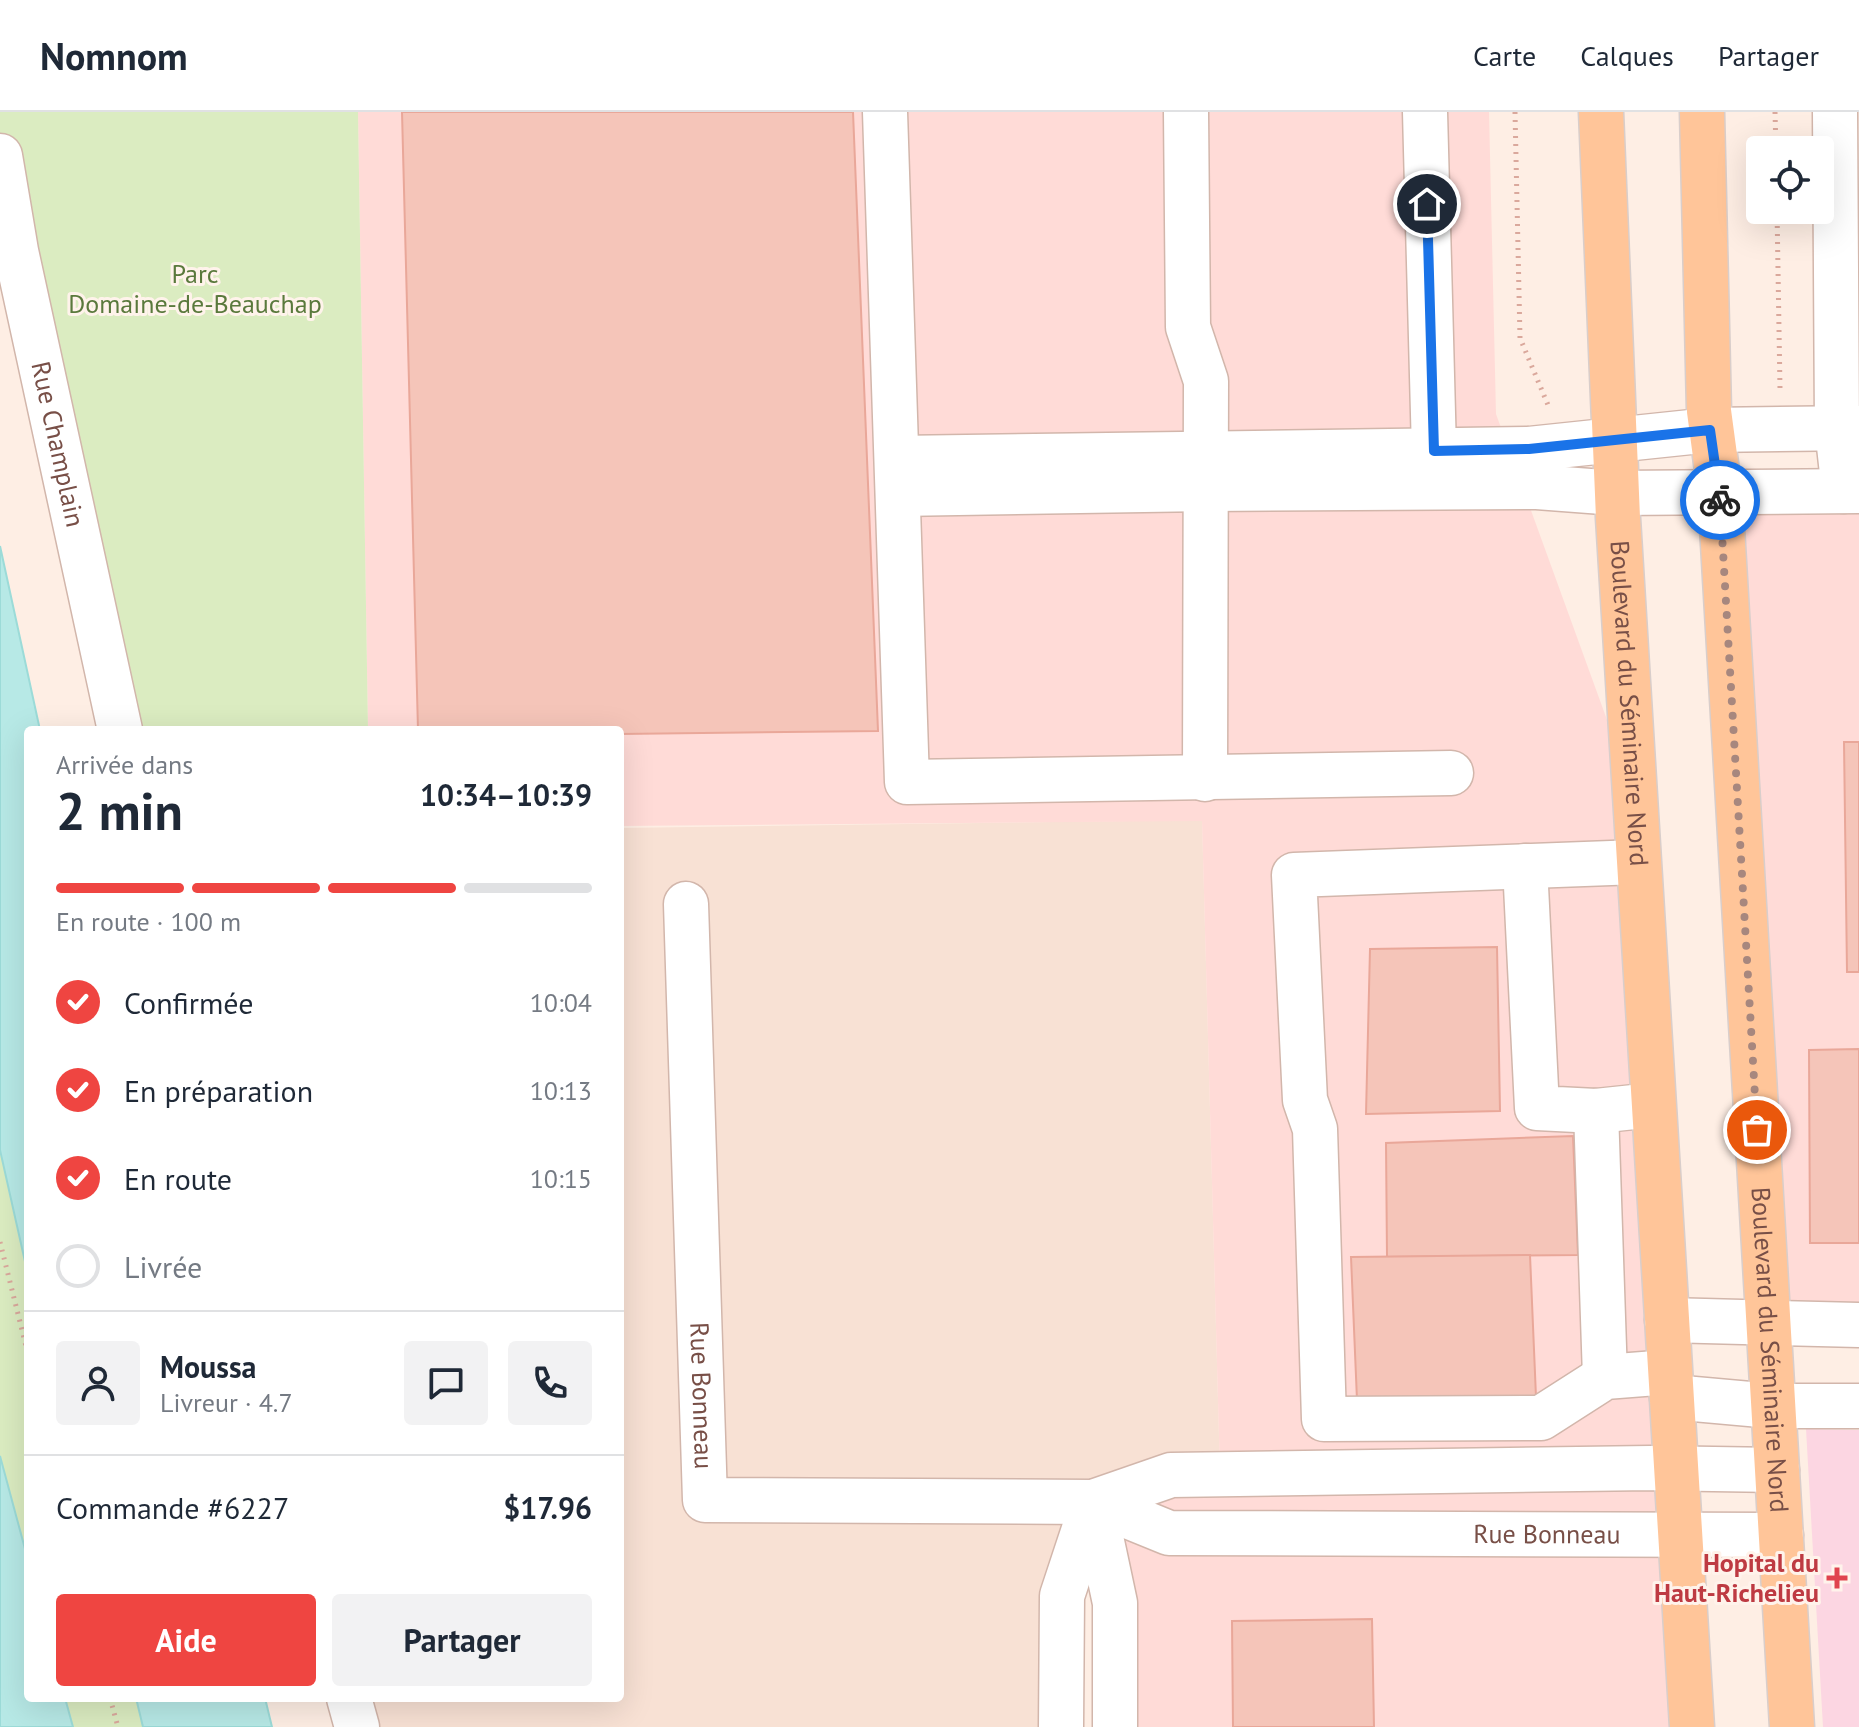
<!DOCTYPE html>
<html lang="fr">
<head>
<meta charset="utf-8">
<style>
  :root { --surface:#fff; --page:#f2f2f3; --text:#1f2937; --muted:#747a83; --line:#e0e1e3; --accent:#ef4541 }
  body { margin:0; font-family:"PT Sans",sans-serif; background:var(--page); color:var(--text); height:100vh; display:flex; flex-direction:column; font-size:30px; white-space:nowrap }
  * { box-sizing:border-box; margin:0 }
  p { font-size:26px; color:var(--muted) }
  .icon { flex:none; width:44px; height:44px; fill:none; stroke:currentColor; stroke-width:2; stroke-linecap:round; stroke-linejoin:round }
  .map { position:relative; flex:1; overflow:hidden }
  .drawer { position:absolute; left:24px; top:614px; width:600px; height:976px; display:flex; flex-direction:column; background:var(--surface); border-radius:8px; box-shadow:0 8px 32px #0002 }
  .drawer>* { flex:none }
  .controls { position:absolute; left:1746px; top:24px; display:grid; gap:16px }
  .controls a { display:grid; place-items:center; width:88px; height:88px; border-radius:8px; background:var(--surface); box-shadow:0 8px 32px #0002; font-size:40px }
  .pin { position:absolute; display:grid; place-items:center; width:68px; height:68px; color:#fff; margin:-34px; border:4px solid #fff; border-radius:50%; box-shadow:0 2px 8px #0007 }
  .courier { position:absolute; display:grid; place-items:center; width:80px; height:80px; margin:-40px; border:6px solid #1a73e8; border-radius:50%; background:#fff; color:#222; box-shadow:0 2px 10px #0007 }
  .overview em { font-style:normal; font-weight:700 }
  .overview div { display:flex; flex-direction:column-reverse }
  .overview { display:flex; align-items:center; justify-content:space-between; height:136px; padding:0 32px }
  h1 { font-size:52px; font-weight:700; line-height:60px }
  .bar { display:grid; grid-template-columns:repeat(4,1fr); gap:12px 8px; align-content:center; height:96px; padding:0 32px }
  .bar i { height:10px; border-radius:6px; background:var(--line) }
  .bar .current { background:var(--accent) }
  .bar p { grid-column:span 4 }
  .line { display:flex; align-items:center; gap:20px; padding:0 32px; border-top:2px solid var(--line) }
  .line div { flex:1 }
  .round { display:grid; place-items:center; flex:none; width:84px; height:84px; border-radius:8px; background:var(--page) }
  ol { padding:0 32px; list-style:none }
  li { display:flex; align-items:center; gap:24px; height:88px }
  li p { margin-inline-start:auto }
  li .icon { padding:8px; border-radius:50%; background:var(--accent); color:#fff; stroke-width:4 }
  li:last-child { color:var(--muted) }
  li i { width:44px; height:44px; border:4px solid var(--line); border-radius:50% }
  .cta { display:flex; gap:16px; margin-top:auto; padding:16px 32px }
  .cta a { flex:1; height:92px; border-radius:8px; background:var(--accent); color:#fff; font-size:32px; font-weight:700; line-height:92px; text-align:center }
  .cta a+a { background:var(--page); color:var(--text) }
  header { display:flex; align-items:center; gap:48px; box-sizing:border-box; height:112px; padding:0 40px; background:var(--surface); border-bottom:2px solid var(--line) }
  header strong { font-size:38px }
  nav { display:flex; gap:44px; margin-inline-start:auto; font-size:28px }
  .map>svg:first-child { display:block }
  .residential { fill:#f8e1d4 }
  .commercial { fill:#ffdbd7 }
  .medical { fill:#fcd6e2 }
  .green { fill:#dbecc1 }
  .water { fill:#b7e9e6; stroke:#9cdbd8; stroke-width:2 }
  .building { fill:#f5c5b9; stroke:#e9a799; stroke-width:2 }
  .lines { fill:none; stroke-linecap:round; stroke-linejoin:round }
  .minor-casing { stroke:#d2b6ab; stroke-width:47 }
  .major-casing { stroke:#d9cecb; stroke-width:47 }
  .path { stroke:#daa89c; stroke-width:5; stroke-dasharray:2 6; stroke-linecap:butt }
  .minor { stroke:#fff; stroke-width:44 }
  .major { stroke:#ffc599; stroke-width:44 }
  .done { stroke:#a7877e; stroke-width:8; stroke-dasharray:0 14.4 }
  .route { stroke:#1a73e8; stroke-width:10 }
  .health-dot { fill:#e0444e; stroke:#fff3eb; stroke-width:3 }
  .labels { text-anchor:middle; stroke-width:6; stroke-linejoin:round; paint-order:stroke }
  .park-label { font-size:26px; fill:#5a793c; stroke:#fff3eb }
  .street-label { font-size:26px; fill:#784f47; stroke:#fff3eb }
  .health-label { font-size:26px; font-weight:bold; fill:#be3a42; stroke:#fff3eb; text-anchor:end }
</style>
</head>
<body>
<header>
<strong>Nomnom</strong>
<nav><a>Carte</a><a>Calques</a><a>Partager</a></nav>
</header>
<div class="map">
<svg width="1859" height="1615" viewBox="0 0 1859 1615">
  <rect width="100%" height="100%" fill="#feeee4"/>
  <path class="residential" d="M1202 708 1220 1362 1093 1390 1061 1615H354L347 1586H620V716Z"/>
  <g class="commercial">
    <path d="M358 0H1489L1496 302 1635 685 1692 1615H1115L1093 1390 1220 1361 1202 709 620 714V618H368Z"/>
    <path d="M1859 379V1210L1769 1211 1720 381Z"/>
  </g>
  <path class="medical" d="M1806 1317 1859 1318V1615H1823Z"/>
  <g class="green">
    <path d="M0 0H358L368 618H120L0 44Z"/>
    <path d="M0 1038 28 1163V1448L0 1344Z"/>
    <path d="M65 1586H136L143 1615H73Z"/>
  </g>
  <g class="water">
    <path d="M0 434 40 618H28V1163L0 1038Z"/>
    <path d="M0 1344 28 1448V1586H65L73 1615H0Z"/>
    <path d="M136 1586H265L272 1615H143Z"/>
  </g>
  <g class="building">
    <path d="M402 0H853L878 619 620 622V618H418Z"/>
    <path d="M1844 630H1859V860H1847Z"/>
    <path d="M1497 835 1500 999 1366 1002 1370 837Z"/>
    <path d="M1859 937V1131H1810L1809 938Z"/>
    <path d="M1573 1024 1578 1143 1387 1145 1386 1031Z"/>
    <path d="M1530 1143 1536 1285 1357 1288 1351 1145Z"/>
    <path d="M1372 1507 1374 1615H1233L1232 1509Z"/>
  </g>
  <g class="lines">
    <defs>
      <g id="minor">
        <path d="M885 0 907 670 1451 661"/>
        <path d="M1186 0 1188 215 1206 269 1205 667"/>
        <path d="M1425 0 1434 339"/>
        <path d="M1835 0 1837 316 1844 379"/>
        <path id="s1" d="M0 44 16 139 120 618"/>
        <path d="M897 346 1529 337 1710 318 1859 316"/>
        <path d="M898 382 1208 377 1537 375 1616 381 1859 379"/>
        <path d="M1638 750 1294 763 1305 988 1315 1017 1324 1307 1541 1306 1605 1265 1669 1260"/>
        <path d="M1525 754 1537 996 1596 999 1653 993"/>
        <path id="s2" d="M686 792 705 1388 1093 1390 1171 1363 1650 1356 1777 1358"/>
        <path d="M1596 999 1605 1265"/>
        <path d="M1667 1208 1859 1213"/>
        <path d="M1672 1285 1772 1294H1859"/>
        <path id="s3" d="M1093 1390 1169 1421 1781 1423"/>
        <path d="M1094 1392 1115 1491V1615"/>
        <path d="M349 1586 357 1615"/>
        <path d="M1061 1615 1062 1484 1093 1390"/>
      </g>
      <g id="major">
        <path id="s4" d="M1601 0 1618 406 1692 1615"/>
        <path id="s5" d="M1702 0 1709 299 1720 381 1792 1615"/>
      </g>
    </defs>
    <use href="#minor" class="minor-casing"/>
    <use href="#major" class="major-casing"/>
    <g class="path">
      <path d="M1515 0 1520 226 1548 293"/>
      <path d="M1775 0 1776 38"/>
      <path d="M1777 98 1780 277"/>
      <path d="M0 1130 28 1242"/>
      <path d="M110 1586 118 1615"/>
    </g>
    <use href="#minor" class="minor"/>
    <use href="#major" class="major"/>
  </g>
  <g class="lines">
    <path class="done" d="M1720 388 1757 1018"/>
    <path class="route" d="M1427 92 1434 339 1529 337 1710 318 1720 388"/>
  </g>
  <path class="health-dot" d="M1833 1454h8v8h8v8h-8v8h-8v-8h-8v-8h8z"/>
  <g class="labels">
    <g class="park-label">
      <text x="195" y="171">Parc<tspan x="195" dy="30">Domaine-de-Beauchap</tspan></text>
    </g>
    <g class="street-label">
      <text dy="9" stroke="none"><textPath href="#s1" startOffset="294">Rue Champlain</textPath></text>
      <text dy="9" stroke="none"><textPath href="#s4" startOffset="592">Boulevard du Séminaire Nord</textPath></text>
      <text dy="9" stroke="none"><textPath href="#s5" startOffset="1240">Boulevard du Séminaire Nord</textPath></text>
      <text dy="9" stroke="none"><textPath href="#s2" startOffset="492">Rue Bonneau</textPath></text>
      <text dy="9" stroke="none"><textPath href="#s3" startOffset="460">Rue Bonneau</textPath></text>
    </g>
    <g class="health-label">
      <text x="1819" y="1460">Hopital du<tspan x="1819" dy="30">Haut-Richelieu</tspan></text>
    </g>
  </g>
</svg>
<div class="controls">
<a><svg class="icon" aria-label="locate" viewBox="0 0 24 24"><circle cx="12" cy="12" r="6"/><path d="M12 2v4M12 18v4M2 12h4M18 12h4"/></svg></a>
</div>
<div class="pin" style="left:1757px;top:1018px;background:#ea580c"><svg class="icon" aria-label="bag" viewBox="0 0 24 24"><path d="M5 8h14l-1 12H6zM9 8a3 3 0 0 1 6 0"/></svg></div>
<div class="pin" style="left:1427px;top:92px;background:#1f2937"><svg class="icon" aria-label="home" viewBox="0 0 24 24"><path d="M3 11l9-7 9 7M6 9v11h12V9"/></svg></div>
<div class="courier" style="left:1720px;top:388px"><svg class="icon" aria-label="bike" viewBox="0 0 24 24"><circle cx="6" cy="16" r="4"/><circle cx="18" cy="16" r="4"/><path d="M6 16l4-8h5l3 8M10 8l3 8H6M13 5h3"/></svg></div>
<section class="drawer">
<div class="overview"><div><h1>2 min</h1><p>Arrivée dans</p></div><em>10:34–10:39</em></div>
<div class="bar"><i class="current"></i><i class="current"></i><i class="current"></i><i></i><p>En route · 100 m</p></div>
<ol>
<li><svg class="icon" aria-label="check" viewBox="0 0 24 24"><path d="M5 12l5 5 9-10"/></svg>Confirmée<p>10:04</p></li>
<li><svg class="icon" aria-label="check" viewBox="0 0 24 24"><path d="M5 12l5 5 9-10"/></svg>En préparation<p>10:13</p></li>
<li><svg class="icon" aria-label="check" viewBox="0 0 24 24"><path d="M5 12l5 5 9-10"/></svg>En route<p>10:15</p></li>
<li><i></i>Livrée</li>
</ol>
<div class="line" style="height:144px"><a class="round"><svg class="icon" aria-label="person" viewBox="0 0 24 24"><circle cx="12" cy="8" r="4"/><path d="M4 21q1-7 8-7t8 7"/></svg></a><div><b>Moussa</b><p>Livreur · 4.7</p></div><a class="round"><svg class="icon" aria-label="chat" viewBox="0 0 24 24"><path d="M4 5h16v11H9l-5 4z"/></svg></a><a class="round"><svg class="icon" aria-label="phone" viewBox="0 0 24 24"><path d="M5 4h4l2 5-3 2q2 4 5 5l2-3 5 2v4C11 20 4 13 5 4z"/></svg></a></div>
<div class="line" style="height:104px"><div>Commande #6227</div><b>$17.96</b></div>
<div class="cta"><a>Aide</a><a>Partager</a></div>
</section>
</div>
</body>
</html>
